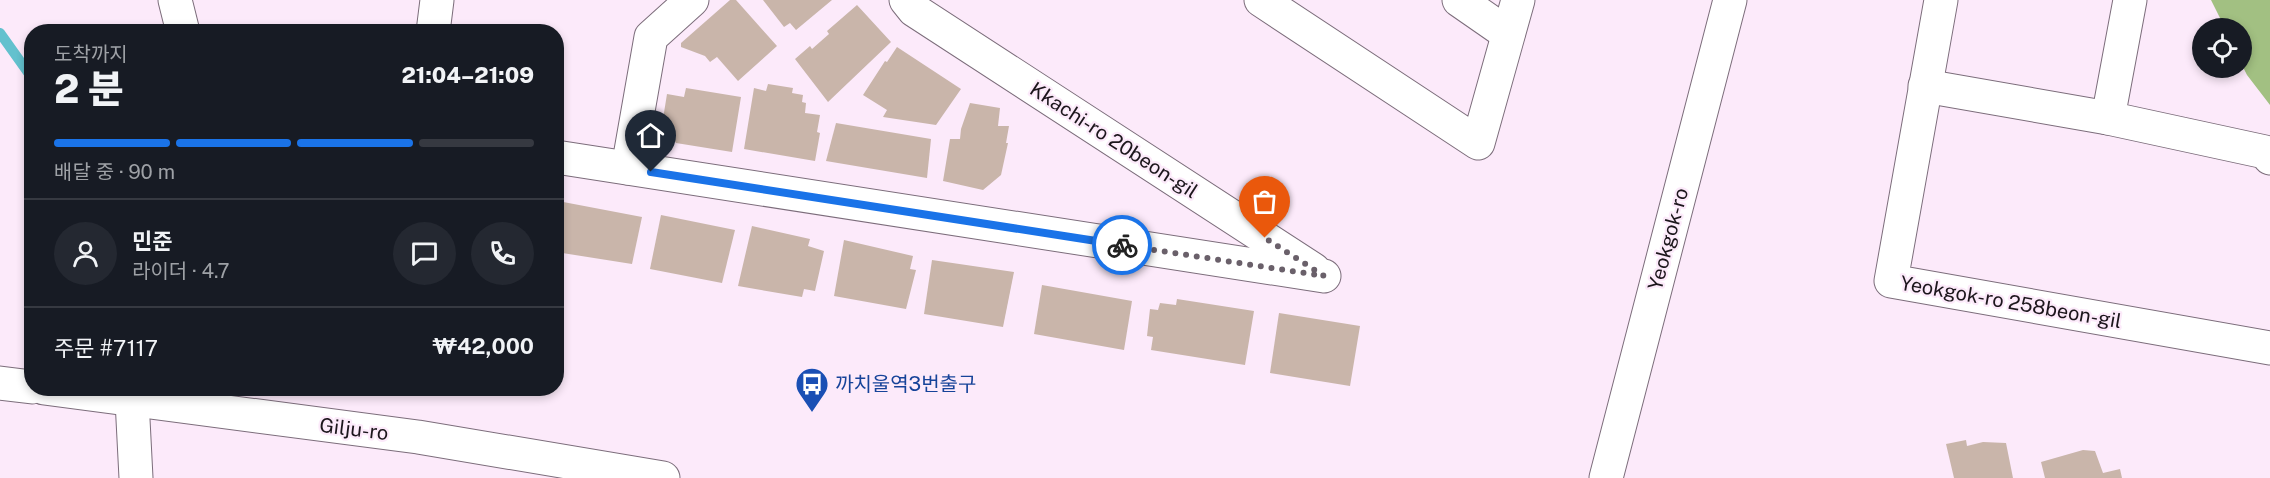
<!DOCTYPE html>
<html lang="ko">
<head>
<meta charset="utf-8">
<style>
  :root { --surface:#171b24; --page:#242831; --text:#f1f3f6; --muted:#9ea1a6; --line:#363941; --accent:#1a73e8 }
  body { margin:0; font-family:"Public Sans","Noto Sans KR",sans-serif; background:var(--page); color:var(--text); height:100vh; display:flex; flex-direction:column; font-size:22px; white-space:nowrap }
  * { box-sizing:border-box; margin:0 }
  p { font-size:20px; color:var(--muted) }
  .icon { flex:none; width:33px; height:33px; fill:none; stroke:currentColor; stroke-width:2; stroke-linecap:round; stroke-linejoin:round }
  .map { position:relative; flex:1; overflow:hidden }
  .details { position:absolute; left:24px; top:24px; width:540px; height:372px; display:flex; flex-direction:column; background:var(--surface); border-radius:24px; box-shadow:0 3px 9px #0003 }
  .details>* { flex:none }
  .buttons { position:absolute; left:2192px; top:18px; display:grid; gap:12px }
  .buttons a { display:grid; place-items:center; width:60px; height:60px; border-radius:50%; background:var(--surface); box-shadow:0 3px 9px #0003; font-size:30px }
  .pin { position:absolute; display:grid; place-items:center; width:51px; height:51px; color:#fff; margin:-62px -26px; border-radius:50% 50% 50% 0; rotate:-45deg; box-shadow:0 0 6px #0007 }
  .pin .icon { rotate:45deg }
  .courier { position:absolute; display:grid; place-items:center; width:60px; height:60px; margin:-30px; border:4px solid #1a73e8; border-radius:50%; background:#fff; color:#222; box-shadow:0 2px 8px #0007 }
  .summary em { font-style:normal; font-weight:800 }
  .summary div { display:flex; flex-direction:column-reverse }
  .summary { display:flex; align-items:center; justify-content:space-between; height:102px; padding:0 30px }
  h1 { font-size:39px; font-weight:800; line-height:45px }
  .bar { display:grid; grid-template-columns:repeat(4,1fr); gap:9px 6px; align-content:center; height:72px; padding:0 30px }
  .bar i { height:8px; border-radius:4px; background:var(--line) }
  .bar .on { background:var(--accent) }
  .bar p { grid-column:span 4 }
  .line { display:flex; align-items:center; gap:15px; padding:0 30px; border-top:2px solid var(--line) }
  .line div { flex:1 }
  .round { display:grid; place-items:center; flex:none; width:63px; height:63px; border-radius:32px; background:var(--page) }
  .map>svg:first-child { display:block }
  .forest { fill:#a2c082 }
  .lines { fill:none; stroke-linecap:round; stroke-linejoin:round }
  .stream { stroke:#63c1ce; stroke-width:10 }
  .building { fill:#c9b5aa }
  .minor-casing { stroke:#7c6d7b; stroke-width:35 }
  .minor { stroke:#fff; stroke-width:33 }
  .done { stroke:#6a606a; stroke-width:6; stroke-dasharray:0 10.8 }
  .route { stroke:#1a73e8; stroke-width:8 }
  .labels { text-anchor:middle; stroke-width:4.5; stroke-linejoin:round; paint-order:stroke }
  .street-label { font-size:20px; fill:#1c161c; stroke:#fceafa }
  .transit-label { font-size:20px; fill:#164399; stroke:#fceafa; text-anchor:start }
</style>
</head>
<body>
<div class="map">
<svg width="2270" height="478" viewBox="0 0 2270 478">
  <rect width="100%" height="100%" fill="#fceafa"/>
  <path class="forest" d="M2211 0H2270V105L2247 75 2241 63V28H2225Z"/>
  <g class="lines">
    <path class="stream" d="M0 33 32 78"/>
  </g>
  <g class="building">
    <path d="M730 0H736L777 46 738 81 717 57 710 62 705 56 681 47V43Z"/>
    <path d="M763 0H832L796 30 790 23 784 27Z"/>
    <path d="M857 5 891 42 828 102 795 59 810 46 812 49 829 34 827 31Z"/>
    <path d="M897 47 961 89 936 125 883 117 887 110 863 95 885 61 887 62Z"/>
    <path d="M768 84 793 88 792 93 803 95 802 102 806 103 805 113 820 115 817 132 820 133 815 161 744 149 754 88 766 91Z"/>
    <path d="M686 88 741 97 732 152 676 143 662 125 667 94 684 97Z"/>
    <path d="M970 103 1000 108 998 126H1009L1006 143H1008L1001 175 983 190 943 181 950 139H960L961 129Z"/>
    <path d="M836 123 931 139 927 178 826 161Z"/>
    <path d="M558 201 642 217 632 264 556 252Z"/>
    <path d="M661 215 735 230 722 283 650 269Z"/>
    <path d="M752 226 810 239 808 246 824 251 815 291 804 289 802 297 738 286Z"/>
    <path d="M844 240 913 256 910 269 916 270 906 309 834 296Z"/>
    <path d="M932 260 1014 272 1003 327 924 314Z"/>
    <path d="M1042 285 1132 301 1124 350 1034 334Z"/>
    <path d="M1177 299 1254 311 1245 365 1151 350 1153 337 1147 336 1150 309 1158 310 1160 303 1176 305Z"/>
    <path d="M1279 313 1360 326 1350 386 1270 373Z"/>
    <path d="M1966 440 1967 446 1983 442 2006 443 2013 478H1954L1946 444Z"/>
    <path d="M2083 450 2095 451 2103 473 2120 469 2122 478H2045L2041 462Z"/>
  </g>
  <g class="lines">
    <defs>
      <g id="minor">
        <path d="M175 0 183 32"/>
        <path d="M906 0 914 10 1314 270"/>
        <path d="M1261 0 1478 143 1518 0"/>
        <path d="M1459 0 1508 34"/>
        <path d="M1941 0 1891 281 2270 348"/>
        <path d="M2130 0 2108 118 2265 152 2270 158"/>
        <path d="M433 32 437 0"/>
        <path d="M1925 86 2108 118"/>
        <path d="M556 157 1324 276"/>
        <path d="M628 168 651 37 692 0"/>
        <path d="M0 383 32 387"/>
        <path d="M44 388 418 437 663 478"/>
        <path d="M132 400 136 478"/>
        <path d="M1606 478 1730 0"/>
      </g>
    </defs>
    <use href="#minor" class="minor-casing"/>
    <use href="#minor" class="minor"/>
  </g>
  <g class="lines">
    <path class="done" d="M1122 245 1324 276 1265 238"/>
    <path class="route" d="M651 172 1122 245"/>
  </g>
  <defs>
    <symbol id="bus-pin" viewBox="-11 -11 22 30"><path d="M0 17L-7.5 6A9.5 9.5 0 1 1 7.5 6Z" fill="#1a4fb4" stroke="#fceafa"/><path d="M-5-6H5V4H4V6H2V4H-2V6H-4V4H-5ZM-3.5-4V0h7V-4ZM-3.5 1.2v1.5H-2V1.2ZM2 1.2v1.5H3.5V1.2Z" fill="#fff"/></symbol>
  </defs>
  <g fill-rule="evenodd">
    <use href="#bus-pin" x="793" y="365" width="38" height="52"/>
  </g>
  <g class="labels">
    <g class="street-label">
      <text transform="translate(1114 140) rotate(33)" y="7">Kkachi-ro 20beon-gil</text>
      <text transform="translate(1668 239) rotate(-75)" y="7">Yeokgok-ro</text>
      <text transform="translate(2011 302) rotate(10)" y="7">Yeokgok-ro 258beon-gil</text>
      <text transform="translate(354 429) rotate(7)" y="7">Gilju-ro</text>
    </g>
    <g class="transit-label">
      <text x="835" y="391">까치울역3번출구</text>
    </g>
  </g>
</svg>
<div class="buttons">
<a><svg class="icon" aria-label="locate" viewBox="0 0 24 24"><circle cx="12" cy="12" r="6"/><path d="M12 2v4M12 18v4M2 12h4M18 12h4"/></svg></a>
</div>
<div class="pin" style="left:1265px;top:238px;background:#ea580c"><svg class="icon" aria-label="bag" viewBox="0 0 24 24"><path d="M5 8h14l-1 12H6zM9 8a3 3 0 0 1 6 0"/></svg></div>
<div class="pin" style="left:651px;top:172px;background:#1f2937"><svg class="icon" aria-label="home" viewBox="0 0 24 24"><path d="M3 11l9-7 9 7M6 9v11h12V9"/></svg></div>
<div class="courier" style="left:1122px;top:245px"><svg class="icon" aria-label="bike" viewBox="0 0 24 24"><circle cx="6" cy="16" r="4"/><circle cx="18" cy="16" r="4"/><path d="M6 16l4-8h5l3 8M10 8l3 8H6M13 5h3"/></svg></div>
<section class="details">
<div class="summary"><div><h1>2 분</h1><p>도착까지</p></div><em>21:04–21:09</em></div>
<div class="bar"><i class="on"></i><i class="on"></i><i class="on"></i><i></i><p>배달 중 · 90 m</p></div>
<div class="line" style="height:108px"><a class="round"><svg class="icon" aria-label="person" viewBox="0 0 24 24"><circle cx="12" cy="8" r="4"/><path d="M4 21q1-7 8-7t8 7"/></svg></a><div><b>민준</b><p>라이더 · 4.7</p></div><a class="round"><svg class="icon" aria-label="chat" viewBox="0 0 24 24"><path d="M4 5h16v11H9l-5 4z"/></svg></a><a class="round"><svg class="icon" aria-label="phone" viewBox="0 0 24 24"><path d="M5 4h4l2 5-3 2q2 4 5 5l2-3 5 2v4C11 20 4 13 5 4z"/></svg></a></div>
<div class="line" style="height:78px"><div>주문 #7117</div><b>₩42,000</b></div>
</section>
</div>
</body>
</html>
